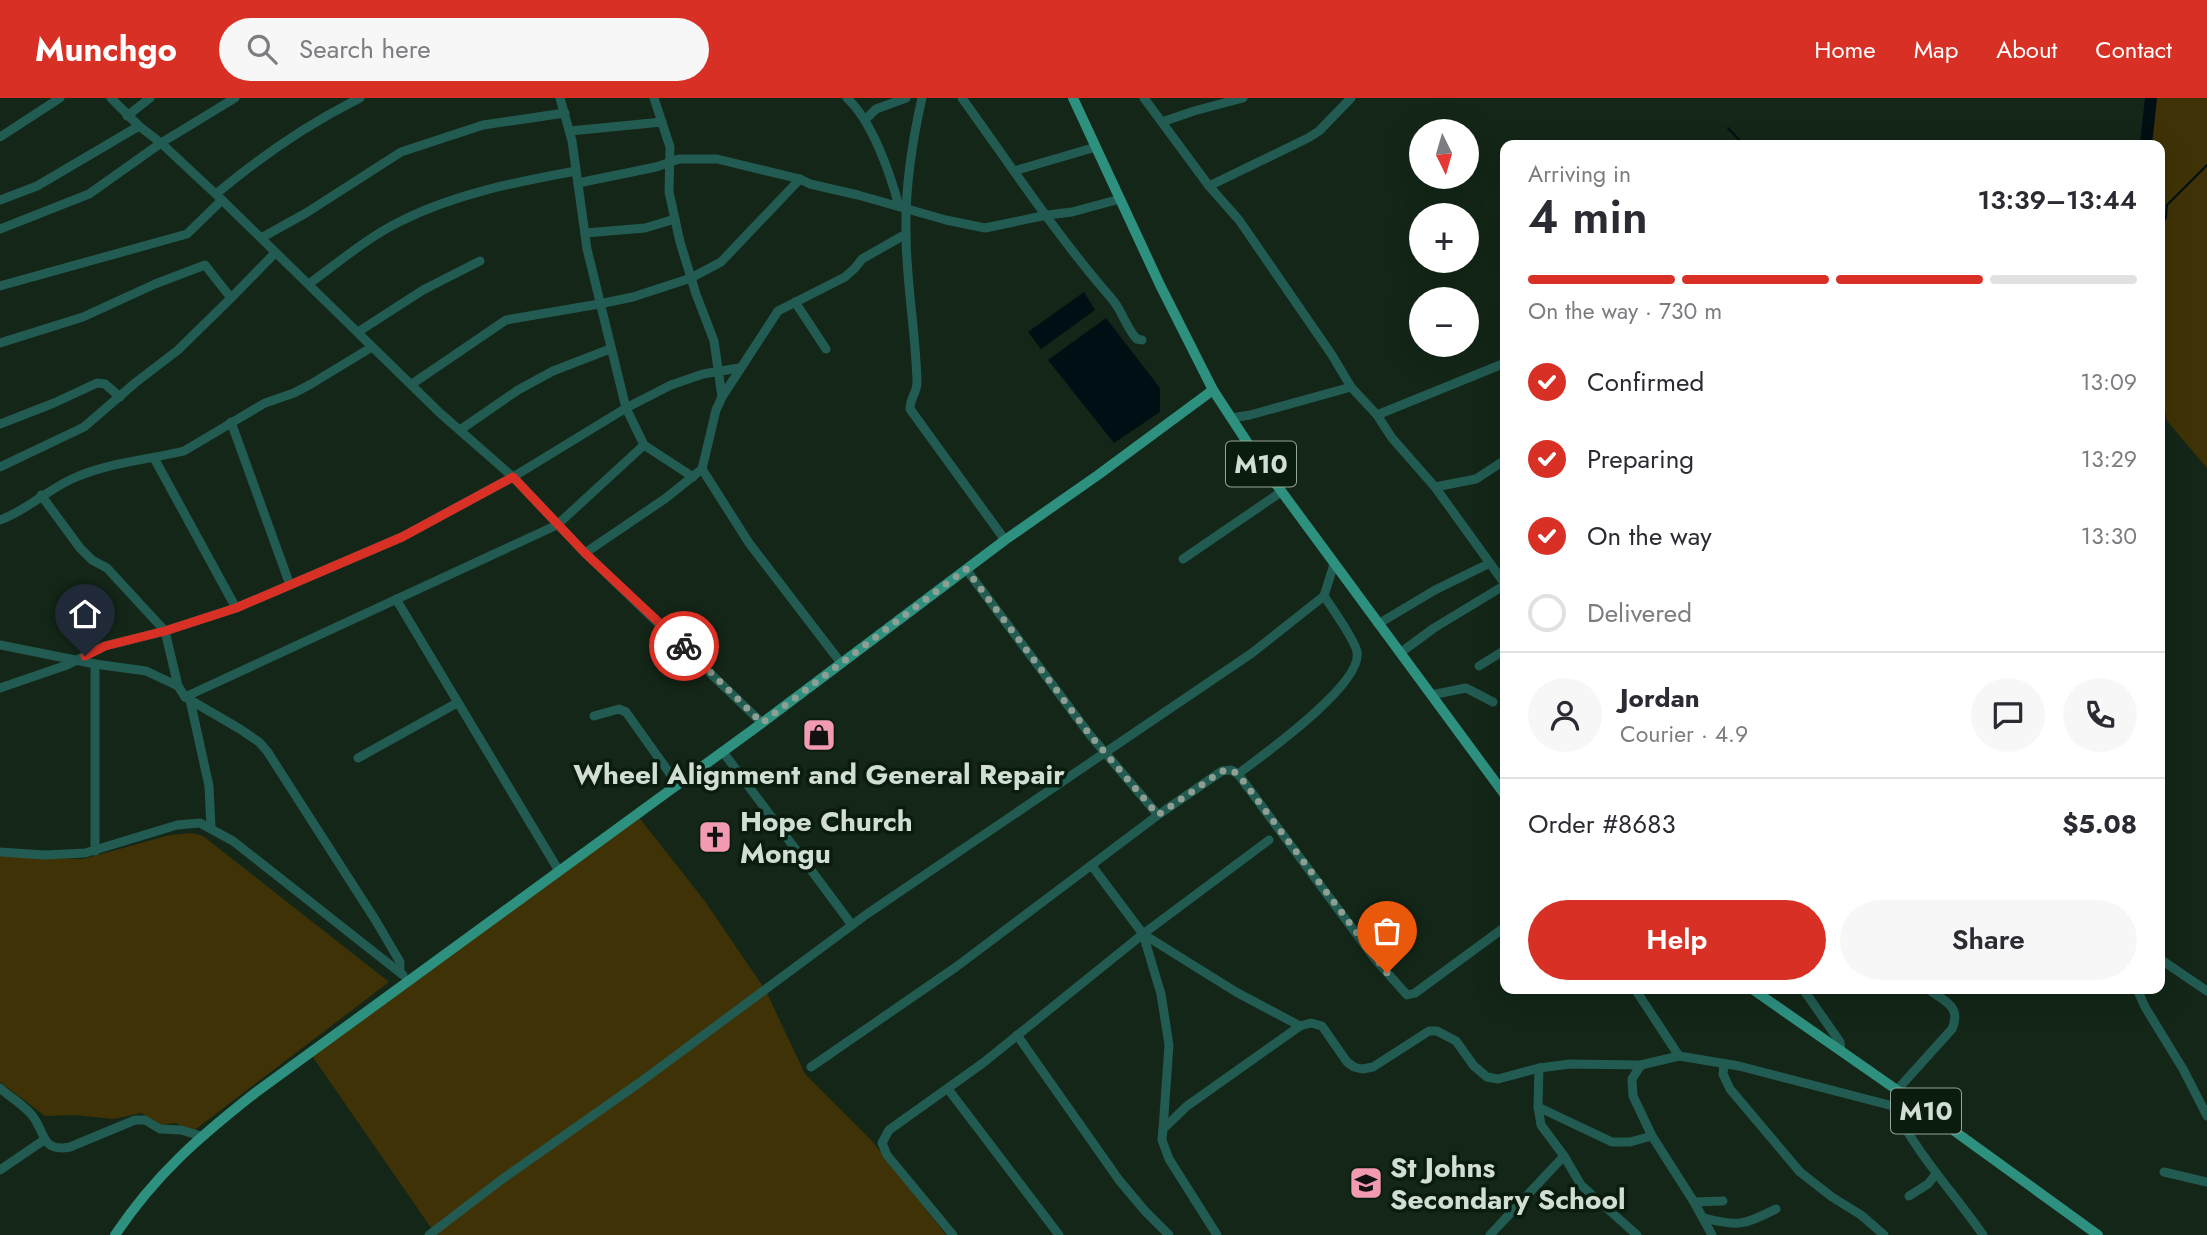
<!DOCTYPE html>
<html lang="en">
<head>
<meta charset="utf-8">
<style>
  :root { --surface:#fff; --page:#f7f7f7; --text:#2b2b33; --muted:#7c7c81; --line:#e1e1e2; --accent:#d93025 }
  body { margin:0; font-family:Jost,sans-serif; background:var(--page); color:var(--text); height:100vh; display:flex; flex-direction:column; font-size:26px; white-space:nowrap }
  * { box-sizing:border-box; margin:0 }
  p { font-size:23px; color:var(--muted) }
  .icon { flex:none; width:38px; height:38px; fill:none; stroke:currentColor; stroke-width:2; stroke-linecap:round; stroke-linejoin:round }
  .map { position:relative; flex:1; overflow:hidden }
  .side { position:absolute; left:1500px; top:42px; width:665px; height:854px; display:flex; flex-direction:column; background:var(--surface); border-radius:14px; box-shadow:0 7px 28px #0002 }
  .side>* { flex:none }
  .needle { width:46px; rotate:175deg }
  .controls { position:absolute; left:1409px; top:21px; display:grid; gap:14px }
  .controls a { display:grid; place-items:center; width:70px; height:70px; border-radius:50%; background:var(--surface); box-shadow:0 7px 28px #0002; font-size:35px }
  .pin { position:absolute; display:grid; place-items:center; width:60px; height:60px; color:#fff; margin:-72px -30px; border-radius:50% 50% 50% 0; rotate:-45deg; box-shadow:0 0 7px #0007 }
  .pin .icon { rotate:45deg }
  .courier { position:absolute; display:grid; place-items:center; width:70px; height:70px; margin:-35px; border:5px solid #d93025; border-radius:50%; background:#fff; color:#222; box-shadow:0 2px 9px #0007 }
  .head em { font-style:normal; font-weight:600 }
  .head div { display:flex; flex-direction:column-reverse }
  .head { display:flex; align-items:center; justify-content:space-between; height:119px; padding:0 28px }
  h1 { font-size:46px; font-weight:600; line-height:52px }
  .bar { display:grid; grid-template-columns:repeat(4,1fr); gap:10px 7px; align-content:center; height:84px; padding:0 28px }
  .bar i { height:9px; border-radius:5px; background:var(--line) }
  .bar .active { background:var(--accent) }
  .bar p { grid-column:span 4 }
  .line { display:flex; align-items:center; gap:18px; padding:0 28px; border-top:2px solid var(--line) }
  .line div { flex:1 }
  .round { display:grid; place-items:center; flex:none; width:74px; height:74px; border-radius:37px; background:var(--page) }
  ol { padding:0 28px; list-style:none }
  li { display:flex; align-items:center; gap:21px; height:77px }
  li p { margin-inline-start:auto }
  li .icon { padding:7px; border-radius:50%; background:var(--accent); color:#fff; stroke-width:4 }
  li:last-child { color:var(--muted) }
  li i { width:38px; height:38px; border:4px solid var(--line); border-radius:50% }
  .button { display:flex; gap:14px; margin-top:auto; padding:14px 28px }
  .button a { flex:1; height:80px; border-radius:42px; background:var(--accent); color:#fff; font-size:28px; font-weight:600; line-height:80px; text-align:center }
  .button a+a { background:var(--page); color:var(--text) }
  header { display:flex; align-items:center; gap:42px; box-sizing:border-box; height:98px; padding:0 35px; background:var(--accent); color:#fff }
  header strong { font-size:33px }
  nav { display:flex; gap:38px; margin-inline-start:auto; font-size:24px }
  .search { width:490px; height:63px; background:var(--page); display:flex; align-items:center; gap:18px; box-sizing:border-box; padding:0 24px; border-radius:38px; color:var(--muted); font-size:26px }
  .map>svg:first-child { display:block }
  .green { fill:#3f3206 }
  .water { fill:#000f13 }
  .lines { fill:none; stroke-linecap:round; stroke-linejoin:round }
  .stream { stroke:#000f13; stroke-width:2 }
  .river { stroke:#000f13; stroke-width:12 }
  .minor { stroke:#225b51; stroke-width:9 }
  .major { stroke:#2e9180; stroke-width:10 }
  .done { stroke:#8f9e92; stroke-width:7; stroke-dasharray:0 12.6 }
  .route { stroke:#d93025; stroke-width:9 }
  .labels { text-anchor:middle; stroke-width:7; stroke-linejoin:round; paint-order:stroke }
  .shield { fill:#091c0e; stroke:#96a499; stroke-width:2 }
  .shield-label { font-size:26px; font-weight:bold; fill:#d2ded4 }
  .poi-label { font-size:28px; font-weight:bold; fill:#d2ded4; stroke:#091c0e; text-anchor:start }
</style>
</head>
<body>
<header>
<strong>Munchgo</strong>
<div class="search"><svg class="icon" aria-label="search" viewBox="0 0 24 24"><circle cx="10" cy="10" r="6"/><path d="M15 15l6 6"/></svg>Search here</div>
<nav><a>Home</a><a>Map</a><a>About</a><a>Contact</a></nav>
</header>
<div class="map">
<svg width="2207" height="1137" viewBox="0 0 2207 1137">
  <rect width="100%" height="100%" fill="#132617"/>
  <g class="green">
    <path d="M2155 0H2207V370L2167 323 2160 289V47H2150Z"/>
    <path d="M637 717 704 802 766 893 805 976 872 1043 946 1137H436L310 955Z"/>
    <path d="M191 735 203 738 389 884 192 1034 176 1025 161 1027 141 1015 114 1021 74 1017 45 1018 0 984V758L83 761 170 737Z"/>
  </g>
  <g class="water">
    <path d="M1084 194 1095 212 1041 251 1028 234Z"/>
    <path d="M1106 220 1160 290V314L1114 345 1048 262Z"/>
  </g>
  <g class="lines">
    <g class="stream">
      <path d="M1728 30 1744 47"/>
      <path d="M2160 128 2166 120 2167 107 2207 67"/>
    </g>
    <path class="river" d="M2146 47 2151 0"/>
    <g class="minor">
      <path d="M111 0 139 28 161 45 222 102 440 315 513 379 585 455 762 625"/>
      <path d="M560 0 572 43 587 151 626 310 644 347 693 379"/>
      <path d="M654 0 670 49 669 94 680 144 696 196 714 243 722 299"/>
      <path d="M847 0C872 23 890 75 899 108"/>
      <path d="M922 0C912 44 905 90 906 134 906 185 916 235 917 285 917 294 910 300 910 311L1005 442"/>
      <path d="M962 0C1011 68 1057 138 1112 201 1123 214 1126 230 1137 241L1142 242"/>
      <path d="M1144 0 1209 88 1239 122 1332 257 1351 289 1377 317 1392 340 1435 389 1505 486"/>
      <path d="M127 18 150 0"/>
      <path d="M865 22 876 11 906 0"/>
      <path d="M1162 24 1194 13 1243 0"/>
      <path d="M570 33 662 24"/>
      <path d="M0 39 60 0"/>
      <path d="M1014 73 1096 49"/>
      <path d="M578 85 656 69 679 61H717L800 81 810 86 858 97 946 122 985 130 1047 117 1072 114 1120 101"/>
      <path d="M1209 88 1308 40 1319 33 1351 0"/>
      <path d="M216 96C261 58 308 26 360 0"/>
      <path d="M0 102 37 88 139 28"/>
      <path d="M0 131 89 96 161 45 235 0"/>
      <path d="M585 135 645 130 675 121"/>
      <path d="M261 140 306 115 401 54 483 27 565 15"/>
      <path d="M309 186C336 166 370 138 399 124 454 96 516 84 576 73"/>
      <path d="M0 188 187 136 222 102"/>
      <path d="M795 204 826 251"/>
      <path d="M358 234 423 192 480 163"/>
      <path d="M0 245 83 219 155 186 205 167 231 200 275 155"/>
      <path d="M412 286 506 222 599 206 633 199 691 180 721 164 800 81"/>
      <path d="M1377 317 1505 265"/>
      <path d="M1231 320 1250 317 1351 289"/>
      <path d="M231 324 290 487"/>
      <path d="M0 326 54 305 97 285 105 286 120 299"/>
      <path d="M460 332 518 292 553 273 610 251"/>
      <path d="M154 360 236 510"/>
      <path d="M0 369 84 329 135 285 178 252 231 200"/>
      <path d="M702 371 749 445 841 565"/>
      <path d="M1435 389 1476 381 1505 362"/>
      <path d="M41 397 80 450 92 462 107 470 165 533 178 588"/>
      <path d="M0 422C26 413 47 392 72 381 106 365 147 362 184 353L265 305 294 295 311 286 372 249"/>
      <path d="M585 455 666 400 702 371 716 312 722 299 778 213 845 179 855 170 862 161 906 136"/>
      <path d="M1183 461 1281 394"/>
      <path d="M966 471 1090 637 1158 717"/>
      <path d="M396 501 559 773"/>
      <path d="M1378 526 1435 492 1490 465"/>
      <path d="M0 547 95 566 146 573 178 588 185 599 240 631 259 644 267 653 376 823 400 864V874"/>
      <path d="M1400 555 1434 530 1505 487"/>
      <path d="M95 566V753"/>
      <path d="M1479 568 1505 552"/>
      <path d="M0 590 67 567 105 548 165 533 236 510 402 439 513 379 626 310 671 287 703 276 739 270"/>
      <path d="M1431 597 1466 590 1493 604"/>
      <path d="M185 599 557 427 644 347"/>
      <path d="M190 602 209 688 211 730"/>
      <path d="M594 618 619 611 626 614 678 687"/>
      <path d="M723 654 852 827"/>
      <path d="M358 660 457 605"/>
      <path d="M1238 676C1263 657 1363 586 1357 554 1355 542 1332 510 1324 498"/>
      <path d="M0 754 45 757 85 755 177 727 200 725 233 743 403 877"/>
      <path d="M1092 768 1143 836 1236 894 1300 928"/>
      <path d="M1143 836 1161 896 1169 947 1163 1031"/>
      <path d="M2160 861 2207 893"/>
      <path d="M1635 891 1679 958"/>
      <path d="M1803 891 1840 944 1841 953"/>
      <path d="M2137 891 2145 909 2183 971 2207 1018"/>
      <path d="M1017 937 1119 1082 1145 1113 1169 1137"/>
      <path d="M1724 966 1723 976 1730 991 1800 1074 1832 1099 1861 1117 1884 1137"/>
      <path d="M1641 967 1632 981 1633 998 1652 1038 1694 1104 1712 1137"/>
      <path d="M811 969 956 869 1158 717 1222 673 1231 672 1238 676 1375 861 1407 897 1415 895 1505 829"/>
      <path d="M1539 970 1538 1009 1541 1027 1564 1058 1581 1087 1637 1137"/>
      <path d="M0 990C10 999 22 1006 31 1016 46 1033 40 1055 70 1049L135 1022H145L160 1031 181 1032 201 1038"/>
      <path d="M948 991 1059 1137"/>
      <path d="M1897 992 1952 931C1962 908 1944 903 1928 891"/>
      <path d="M1893 1008C1917 1056 1953 1094 1983 1137"/>
      <path d="M1538 1009 1612 1044H1630L1652 1038"/>
      <path d="M0 1072 44 1042"/>
      <path d="M2164 1074 2207 1084"/>
      <path d="M1909 1098 1928 1086 1936 1076"/>
      <path d="M1694 1104 1723 1103"/>
      <path d="M1704 1120C1739 1129 1743 1127 1776 1111"/>
      <path d="M429 1137 501 1082 639 985 867 816 1252 555 1324 498 1334 466"/>
      <path d="M953 1137 887 1057 882 1045 889 1032 983 965 1143 836 1269 742"/>
      <path d="M1217 1137 1169 1061 1162 1042 1163 1031 1187 1008 1300 928 1311 925 1322 928 1347 964 1354 969 1362 971 1373 969 1429 933H1437L1456 943 1474 968 1487 979 1498 981 1539 970 1570 966 1641 967 1679 958 1739 968 1893 1008 1917 1006"/>
      <path d="M1490 1137 1564 1058"/>
    </g>
    <g class="major">
      <path d="M1073 0 1160 187 1213 292 1262 367 1505 697"/>
      <path d="M1752 891 1917 1006 2098 1137"/>
      <path d="M115 1137C156 1076 198 1040 255 995L762 625 1005 442 1098 377 1213 292"/>
    </g>
  </g>
  <g class="lines">
    <path class="done" d="M684 548 762 625 966 471 1090 637 1158 717 1222 673 1231 672 1238 676 1387 875"/>
    <path class="route" d="M85 558 105 548 165 533 236 510 402 439 513 379 585 455 684 548"/>
  </g>
  <defs>
    <symbol id="shop-square" viewBox="-11 -11 22 22"><rect x="-9" y="-9" width="18" height="18" rx="4" fill="#f19ab1" stroke="#091c0e"/><path d="M-5-2.5h2.3a2.7 3.5 0 0 1 5.4 0H5L5.5 6h-11ZM-1.5-2.5h3a1.5 2.3 0 0 0-3 0Z" fill="#111"/></symbol>
    <symbol id="church-square" viewBox="-11 -11 22 22"><rect x="-9" y="-9" width="18" height="18" rx="4" fill="#f19ab1" stroke="#091c0e"/><path d="M-1.2-6h2.4v3.5h3.3v2.4h-3.3V6h-2.4V-.1h-3.3v-2.4h3.3Z" fill="#111"/></symbol>
    <symbol id="school-square" viewBox="-11 -11 22 22"><rect x="-9" y="-9" width="18" height="18" rx="4" fill="#f19ab1" stroke="#091c0e"/><path d="M0-5L7-2L0 1L-7-2ZM-4 1L0 2.5L4 1V4Q0 6-4 4Z" fill="#111"/></symbol>
  </defs>
  <g fill-rule="evenodd">
    <use href="#shop-square" x="800" y="618" width="38" height="38"/>
    <use href="#church-square" x="696" y="720" width="38" height="38"/>
    <use href="#school-square" x="1347" y="1066" width="38" height="38"/>
  </g>
  <g class="labels">
    <g class="shield">
      <rect x="1226" y="343.5" width="70" height="45" rx="5"/>
      <rect x="1891" y="990.5" width="70" height="45" rx="5"/>
    </g>
    <g class="shield-label">
      <text x="1261" y="375">M10</text>
      <text x="1926" y="1022">M10</text>
    </g>
    <g class="poi-label">
      <text x="819" y="686" text-anchor="middle">Wheel Alignment and General Repair</text>
      <text x="740" y="733">Hope Church<tspan x="740" dy="32">Mongu</tspan></text>
      <text x="1390" y="1079">St Johns<tspan x="1390" dy="32">Secondary School</tspan></text>
    </g>
  </g>
</svg>
<div class="controls">
<a><svg class="needle" viewBox="-14 -14 28 28"><path d="M0-13l5 13h-10z" fill="#e53935"/><path d="M0 13l5-13h-10z" fill="#7c7c81"/></svg></a>
<a>+</a>
<a>−</a>
</div>
<div class="pin" style="left:1387px;top:875px;background:#ea580c"><svg class="icon" aria-label="bag" viewBox="0 0 24 24"><path d="M5 8h14l-1 12H6zM9 8a3 3 0 0 1 6 0"/></svg></div>
<div class="pin" style="left:85px;top:558px;background:#1f2937"><svg class="icon" aria-label="home" viewBox="0 0 24 24"><path d="M3 11l9-7 9 7M6 9v11h12V9"/></svg></div>
<div class="courier" style="left:684px;top:548px"><svg class="icon" aria-label="bike" viewBox="0 0 24 24"><circle cx="6" cy="16" r="4"/><circle cx="18" cy="16" r="4"/><path d="M6 16l4-8h5l3 8M10 8l3 8H6M13 5h3"/></svg></div>
<section class="side">
<div class="head"><div><h1>4 min</h1><p>Arriving in</p></div><em>13:39–13:44</em></div>
<div class="bar"><i class="active"></i><i class="active"></i><i class="active"></i><i></i><p>On the way · 730 m</p></div>
<ol>
<li><svg class="icon" aria-label="check" viewBox="0 0 24 24"><path d="M5 12l5 5 9-10"/></svg>Confirmed<p>13:09</p></li>
<li><svg class="icon" aria-label="check" viewBox="0 0 24 24"><path d="M5 12l5 5 9-10"/></svg>Preparing<p>13:29</p></li>
<li><svg class="icon" aria-label="check" viewBox="0 0 24 24"><path d="M5 12l5 5 9-10"/></svg>On the way<p>13:30</p></li>
<li><i></i>Delivered</li>
</ol>
<div class="line" style="height:126px"><a class="round"><svg class="icon" aria-label="person" viewBox="0 0 24 24"><circle cx="12" cy="8" r="4"/><path d="M4 21q1-7 8-7t8 7"/></svg></a><div><b>Jordan</b><p>Courier · 4.9</p></div><a class="round"><svg class="icon" aria-label="chat" viewBox="0 0 24 24"><path d="M4 5h16v11H9l-5 4z"/></svg></a><a class="round"><svg class="icon" aria-label="phone" viewBox="0 0 24 24"><path d="M5 4h4l2 5-3 2q2 4 5 5l2-3 5 2v4C11 20 4 13 5 4z"/></svg></a></div>
<div class="line" style="height:91px"><div>Order #8683</div><b>$5.08</b></div>
<div class="button"><a>Help</a><a>Share</a></div>
</section>
</div>
</body>
</html>
